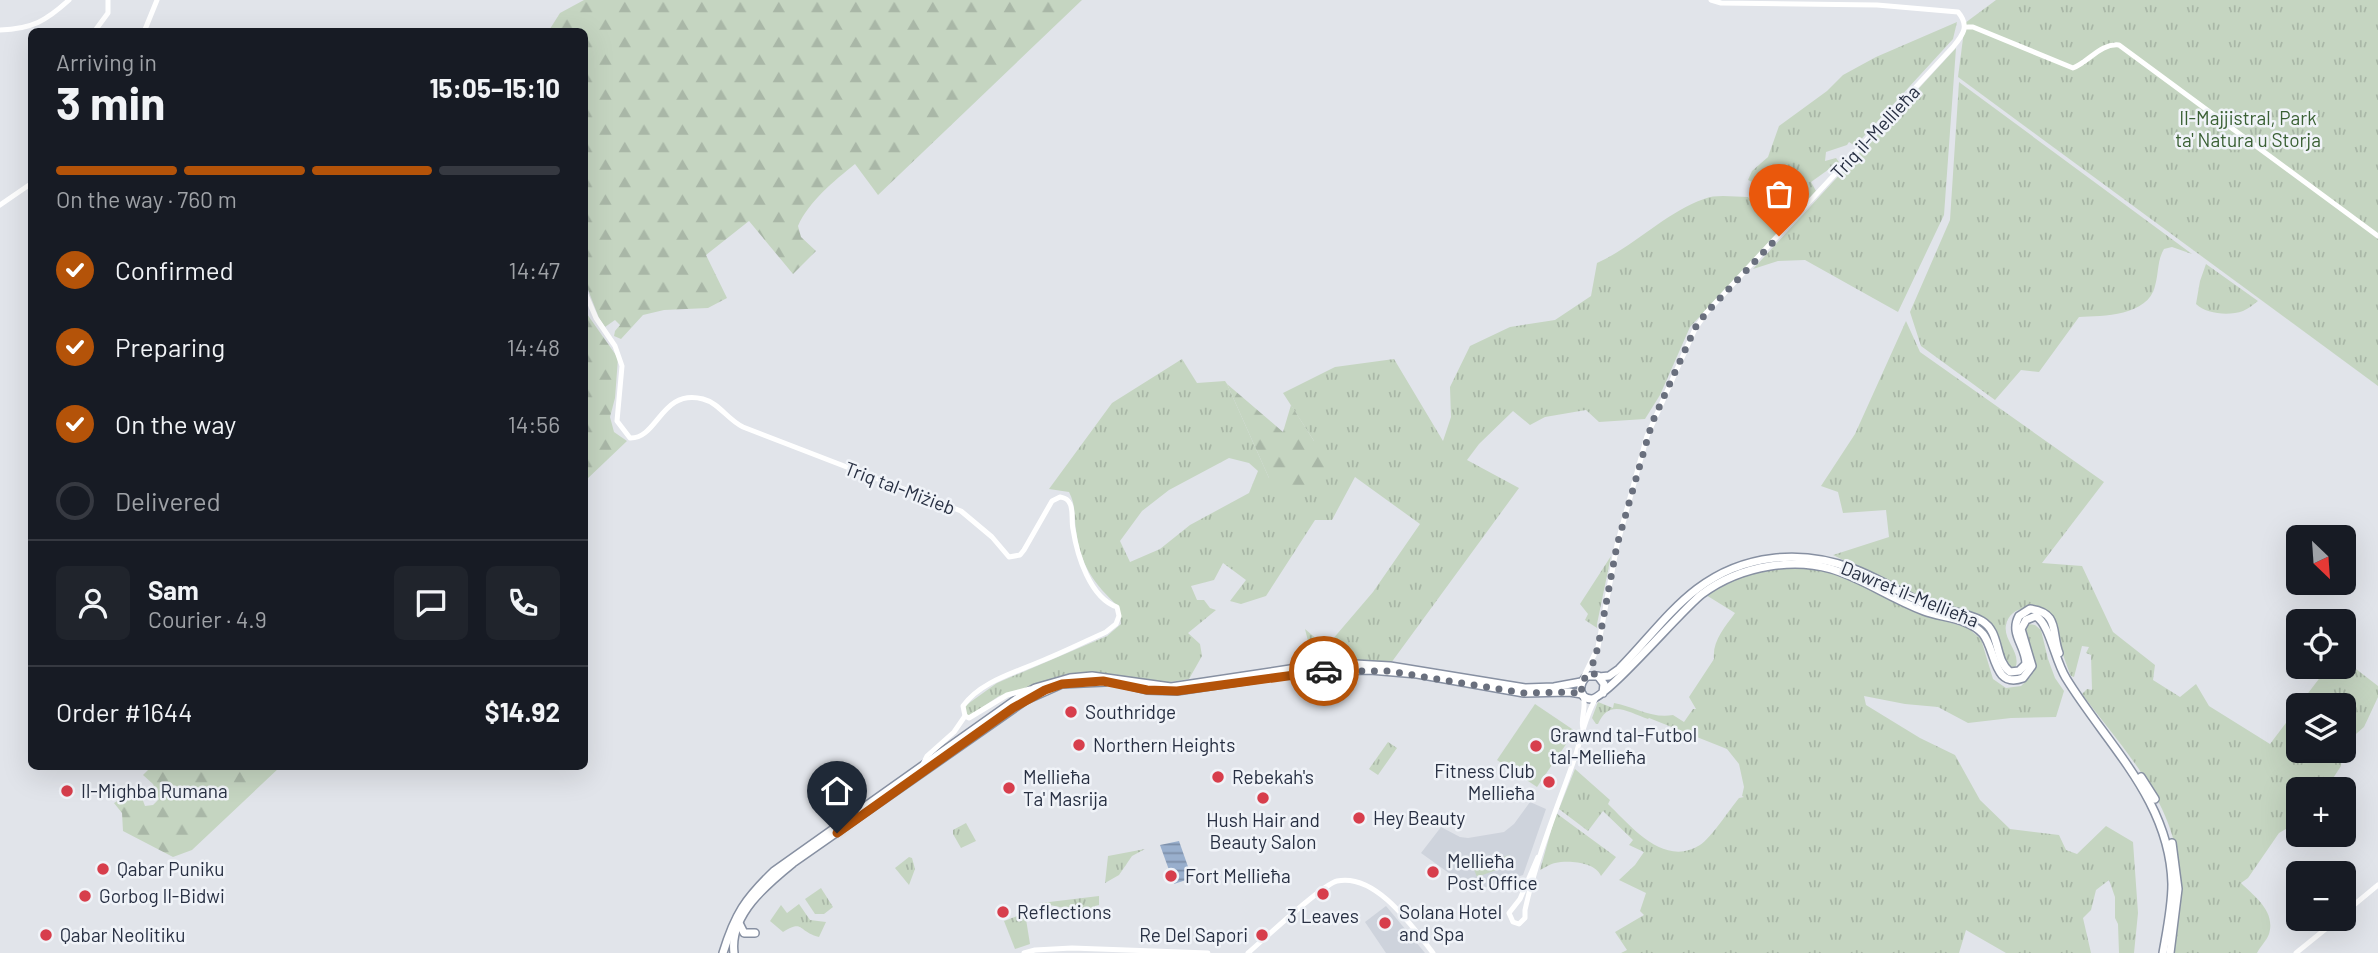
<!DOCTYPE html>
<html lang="en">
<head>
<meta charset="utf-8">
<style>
  :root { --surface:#171b24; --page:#20242c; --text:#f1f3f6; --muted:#9ea1a6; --line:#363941; --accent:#b45309 }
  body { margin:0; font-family:Barlow,sans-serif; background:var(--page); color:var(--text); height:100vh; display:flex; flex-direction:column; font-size:26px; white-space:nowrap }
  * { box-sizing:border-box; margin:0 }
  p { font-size:23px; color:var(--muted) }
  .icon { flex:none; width:38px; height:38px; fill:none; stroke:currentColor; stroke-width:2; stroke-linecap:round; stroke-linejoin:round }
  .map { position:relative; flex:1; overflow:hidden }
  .drawer { position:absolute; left:28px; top:28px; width:560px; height:742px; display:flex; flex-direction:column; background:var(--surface); border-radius:10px; box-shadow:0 7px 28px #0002 }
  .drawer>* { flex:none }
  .needle { width:46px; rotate:155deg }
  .controls { position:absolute; left:2286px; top:525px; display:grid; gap:14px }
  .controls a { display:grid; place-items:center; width:70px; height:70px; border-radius:10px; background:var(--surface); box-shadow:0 7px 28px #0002; font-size:35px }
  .pin { position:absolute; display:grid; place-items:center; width:60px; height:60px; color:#fff; margin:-72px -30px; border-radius:50% 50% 50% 0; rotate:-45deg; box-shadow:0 0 7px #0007 }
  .pin .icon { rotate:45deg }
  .courier { position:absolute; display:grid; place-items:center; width:70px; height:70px; margin:-35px; border:5px solid #b45309; border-radius:50%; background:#fff; color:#222; box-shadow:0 2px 9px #0007 }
  .overview em { font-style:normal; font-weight:700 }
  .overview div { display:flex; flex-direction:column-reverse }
  .overview { display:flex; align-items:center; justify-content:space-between; height:119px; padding:0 28px }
  h1 { font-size:46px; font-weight:700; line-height:52px }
  .bar { display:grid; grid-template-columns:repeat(4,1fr); gap:10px 7px; align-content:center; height:84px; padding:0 28px }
  .bar i { height:9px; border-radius:5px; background:var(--line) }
  .bar .selected { background:var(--accent) }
  .bar p { grid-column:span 4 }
  .line { display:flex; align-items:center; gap:18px; padding:0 28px; border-top:2px solid var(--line) }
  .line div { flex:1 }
  .round { display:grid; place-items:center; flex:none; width:74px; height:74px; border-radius:10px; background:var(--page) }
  ol { padding:0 28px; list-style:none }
  li { display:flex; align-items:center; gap:21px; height:77px }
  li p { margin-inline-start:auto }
  li .icon { padding:7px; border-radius:50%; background:var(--accent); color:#fff; stroke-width:4 }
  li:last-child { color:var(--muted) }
  li i { width:38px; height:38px; border:4px solid var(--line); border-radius:50% }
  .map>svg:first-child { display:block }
  .built { fill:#ced3dc }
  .grass { fill:url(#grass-tufts); fill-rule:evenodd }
  .forest { fill:url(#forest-firs) }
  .garden { fill:#c5d5c1 }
  .water { fill:url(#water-rules) }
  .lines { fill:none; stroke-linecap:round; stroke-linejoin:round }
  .highway-casing { stroke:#8790a2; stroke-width:10 }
  .secondary { stroke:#fff; stroke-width:5 }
  .highway { stroke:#fff; stroke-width:7 }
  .done { stroke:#696f7d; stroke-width:7; stroke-dasharray:0 12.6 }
  .route { stroke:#b45309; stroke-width:9 }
  .poi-dot { fill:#d73e4c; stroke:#f0f3f8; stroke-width:2.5 }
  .labels { text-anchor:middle; stroke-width:5; stroke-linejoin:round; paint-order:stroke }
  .park-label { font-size:19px; fill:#3a6034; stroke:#f0f3f8 }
  .street-label { font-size:19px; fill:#283043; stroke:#f0f3f8 }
  .poi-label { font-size:19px; fill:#283043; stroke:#f0f3f8; text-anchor:start }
</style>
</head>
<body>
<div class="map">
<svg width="2378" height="953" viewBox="0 0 2378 953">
  <defs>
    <pattern id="grass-tufts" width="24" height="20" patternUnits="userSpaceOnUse" patternTransform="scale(1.75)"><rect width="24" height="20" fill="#c5d5c1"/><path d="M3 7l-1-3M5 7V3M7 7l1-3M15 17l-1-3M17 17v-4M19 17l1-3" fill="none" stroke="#a9b7a7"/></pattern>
    <pattern id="forest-firs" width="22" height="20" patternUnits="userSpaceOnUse" patternTransform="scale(1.75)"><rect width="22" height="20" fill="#c5d5c1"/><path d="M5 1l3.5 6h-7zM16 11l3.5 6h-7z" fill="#a9b7a7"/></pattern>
    <pattern id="water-rules" width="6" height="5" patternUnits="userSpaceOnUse" patternTransform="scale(1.75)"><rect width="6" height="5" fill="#99afcd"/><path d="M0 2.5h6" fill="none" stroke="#7d8fa8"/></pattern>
  </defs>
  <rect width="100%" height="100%" fill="#e1e4ea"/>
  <g class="built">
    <path d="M1530 802 1546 809 1523 875 1474 891 1421 853 1441 827 1460 837 1468 838 1504 832 1514 824Z"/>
    <path d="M1386 906 1425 953H1386L1365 922Z"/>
  </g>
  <g class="grass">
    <path d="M1996 0H2378V386L1958 77 1965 23Z"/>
    <path d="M1957 22 1953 39 1855 146 1849 142 1847 145 1826 152 1825 161 1836 158 1839 162 1811 182 1816 191 1690 327 1660 395 1645 419 1599 422 1586 410 1545 417 1530 425 1513 411 1479 444 1467 460 1519 488 1391 663H1310L1312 657 1305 629 1326 647 1373 592 1420 524 1355 477 1332 520H1315L1266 596 1241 604 1230 601 1246 580 1223 563 1214 580 1191 586 1197 600H1204L1210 608 1216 610 1188 633 1200 644 1202 656 1189 679 1163 683 1077 673 999 696 969 716 964 713 965 706 997 683 1107 636 1121 624 1119 607C1094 584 1080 565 1076 530 1074 516 1076 505 1069 492L1049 489 1112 403 1182 359 1197 383 1225 381 1227 384 1269 478 1314 441 1283 393 1335 367 1394 359 1443 441 1451 417 1450 387 1470 346 1510 327 1555 320 1591 296 1597 263C1635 246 1666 212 1704 199 1716 194 1734 197 1748 197L1756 207 1760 204 1763 189H1760L1757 178 1752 182 1748 180 1752 171 1768 157 1779 126 1827 91 1843 75 1876 57ZM1229 458 1249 463 1258 471 1249 493 1190 525 1160 549 1130 562 1120 541 1142 511 1169 490Z"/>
    <path d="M1956 48 1944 215 1898 312 1805 260 1778 261 1753 269Z"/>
    <path d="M1959 82 2192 254 2172 247 2164 249C2157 261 2159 272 2155 286 2148 316 2103 316 2079 317L2039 372 2021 370 1995 400 1921 346 1910 312 1950 220Z"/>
    <path d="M2206 264 2258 301C2254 304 2248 309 2243 311 2229 316 2206 314 2196 304L2200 281Z"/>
    <path d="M1906 321 1920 352 2104 482 2042 563 2082 566 2113 632 2155 665 2153 680 2180 697 2196 684 2209 706 2270 744 2298 707V751H2342L2341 766 2326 789H2298V822L2279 833 2248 878 2241 883C2254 896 2276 911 2269 934 2267 940 2260 947 2257 953H2171C2174 929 2180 902 2179 878 2178 805 2123 749 2082 694L2087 689 2092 690 2091 655 2086 653 2089 647 2082 646 2074 677 2071 676C2067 667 2049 613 2045 611 2040 607 2031 606 2025 608 2015 610 2008 615 2006 625 2003 640 2020 651 2016 666L2013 669 2004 667 1996 639 1977 618 1928 604 1908 592 1833 555 1889 537 1886 510 1843 513 1838 492 1821 486 1855 434Z"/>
    <path d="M1611 556 1597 624V628L1585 620 1588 614 1580 604Z"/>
    <path d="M1782 568 1819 569 1856 580 1915 612 1968 628 1981 639 1993 679 2006 688 2021 686 2031 676 2035 667 2024 630 2028 624 2035 625 2041 630 2048 659 2055 678 2064 691 2056 717 2011 718 1968 723 1938 707 1905 704 1864 696 1866 705 1920 738 1955 755 1980 800 2010 829 2059 835 2066 850 2077 854 2106 826 2133 842 2138 913 2134 953H2119L2118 924 2115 918V897L2109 880 2096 890 2091 910 2083 918 2091 953H2006L1966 930 1959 953H1621L1627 950 1615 932 1644 915 1640 911 1646 893 1619 880 1635 865 1644 852 1629 845 1633 840 1603 811 1588 831 1559 809 1575 769 1610 800 1608 804C1631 826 1664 868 1700 845 1711 838 1730 809 1739 798L1744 797 1742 796 1744 787 1739 764 1727 749 1649 718 1648 719C1628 712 1609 698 1598 724H1596L1592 718 1598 702 1613 708 1614 703C1635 707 1653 719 1673 715L1684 722 1693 709H1696L1689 697 1714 659C1712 641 1725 627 1735 613L1706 595 1749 573Z"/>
    <path d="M2343 659 2378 686V697L2364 727 2349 740 2343 748V705H2299L2328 667H2343Z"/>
    <path d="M1388 742 1397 748 1378 775 1369 769Z"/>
    <path d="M1556 813 1616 857 1601 876C1595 862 1569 860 1555 863 1550 864 1544 868 1540 870Z"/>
    <path d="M966 823 976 841 961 848 953 834V830Z"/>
    <path d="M1145 849 1132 856 1119 875 1105 883 1108 856Z"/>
    <path d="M909 857 912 858 915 869 909 885 895 868Z"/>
    <path d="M821 888 833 907 824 914H815L805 899Z"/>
    <path d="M1099 896V905L1095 906 1094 911 1073 910 1041 903Z"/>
    <path d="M799 904 810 920 826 922 819 937C797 931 804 919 783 932L770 921 781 905 787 913Z"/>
    <path d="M1025 913 1030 944 1015 949 1004 921Z"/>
  </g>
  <g class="forest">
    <path d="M584 0H1082L878 195 855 164C834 181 809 201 798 226L801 237 816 251 793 274 749 221 706 255 727 298 708 308 664 310 643 315 621 339 614 336 615 331 620 325 615 320 605 327 599 318 585 282 584 32H548L560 13Z"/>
    <path d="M587 314 618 358 615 398 610 417 614 432 627 441 585 481 584 316Z"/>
    <path d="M1227 384 1283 432 1291 405 1314 441 1333 455 1315 490 1292 496 1269 478Z"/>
    <path d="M151 767V766L280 767 192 850 173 857 123 831 122 813 114 803 132 792 142 798 145 806 153 805 159 799 153 784 143 775Z"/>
  </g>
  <g class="garden">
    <path d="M1535 704 1575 731 1537 787 1497 760Z"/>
    <path d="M1509 855 1513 864 1477 877 1473 867Z"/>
  </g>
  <path class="water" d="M1179 841 1192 878 1174 884 1160 845Z"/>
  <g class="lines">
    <defs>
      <g id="highway">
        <path d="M1599 677 1609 676 1619 669C1645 643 1668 611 1697 589 1743 554 1801 549 1854 569 1878 578 1899 592 1921 602 1940 611 1964 611 1982 621 2001 632 1994 660 2010 672L2019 671 2026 664C2026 646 2009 634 2019 616L2030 609C2060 613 2051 632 2059 653"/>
        <path d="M1123 684 1147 690 1177 691 1304 672 1370 670 1417 674 1524 693 1569 692 1582 694"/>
        <path d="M1603 693 1604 684 1598 676H1587C1579 683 1577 698 1591 699 1605 700 1683 608 1702 594 1722 579 1745 570 1770 566 1838 555 1867 589 1924 611 1943 618 1969 618 1983 634 1996 650 1993 689 2023 678L2032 666 2021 629 2026 620 2036 616C2050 625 2055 661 2066 678 2107 745 2170 800 2172 884 2172 907 2167 930 2163 953"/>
        <path d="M2141 777 2155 799"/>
        <path d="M740 925 744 933H755"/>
        <path d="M723 953C735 914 745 899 774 871L1021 696 1035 688 1070 678 1092 676 1171 687 1303 667 1355 664 1390 666 1525 688 1554 687 1581 682"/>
        <path d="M734 953C729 915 767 884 793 863L1026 700 1062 684 1105 682"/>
        <path d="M2170 953 2178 889 2172 843"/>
      </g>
    </defs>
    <use href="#highway" class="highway-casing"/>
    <g class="secondary">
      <path d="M1965 27H1973L2073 68C2089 62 2100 43 2119 45L2378 236"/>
      <path d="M0 30C32 29 46 21 69 0"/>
      <path d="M94 32 108 13V0"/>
      <path d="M144 32 157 0"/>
      <path d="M0 205 32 183"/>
      <path d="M584 290 596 318 615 346 622 366 617 421 630 438C658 439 661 388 703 399 719 403 728 420 743 427L961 511 992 537 1009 557 1020 555 1024 550 1052 501 1060 497C1064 498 1067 498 1069 502 1074 508 1071 521 1073 529 1077 555 1090 598 1117 607L1119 616 1116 624 1106 632C1084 642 1062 653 1039 662 1014 673 980 682 963 706L965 716"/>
      <path d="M1583 678 1598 647 1617 545 1647 436 1695 329 1706 313 1953 47C1963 35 1970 26 1958 12L1877 5 1721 3 1711 0"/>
      <path d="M1583 729C1580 718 1587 708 1583 696"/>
      <path d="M923 764 927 756 954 732 965 716 969 718 1007 695 1030 689"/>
      <path d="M1538 857 1520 899 1509 913 1513 922 1519 924 1525 918V910C1537 856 1556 811 1574 760 1581 740 1585 716 1596 698"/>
      <path d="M2343 914 2378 885"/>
      <path d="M1024 953 1035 950 1072 948 1208 953"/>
      <path d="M1248 953C1263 940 1323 884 1337 881 1376 873 1412 926 1433 953"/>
      <path d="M2296 953 2338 919"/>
    </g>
    <use href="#highway" class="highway"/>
  </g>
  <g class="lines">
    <path class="done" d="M1324 671H1388L1524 693 1569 692 1582 694 1581 682 1587 676 1595 675 1591 669 1598 647 1617 545 1652 423 1695 328 1706 313 1779 236"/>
    <path class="route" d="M837 833 1013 708 1045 690 1062 684 1103 681 1147 690 1177 691 1324 671"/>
  </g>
  <g class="poi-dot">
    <circle cx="1071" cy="712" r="7"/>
    <circle cx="1079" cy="745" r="7"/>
    <circle cx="1536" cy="746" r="7"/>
    <circle cx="1218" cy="777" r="7"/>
    <circle cx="1549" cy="782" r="7"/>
    <circle cx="1009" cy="788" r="7"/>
    <circle cx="67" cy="791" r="7"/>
    <circle cx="1263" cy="798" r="7"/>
    <circle cx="1359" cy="818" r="7"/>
    <circle cx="103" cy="869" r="7"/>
    <circle cx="1433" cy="872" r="7"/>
    <circle cx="1171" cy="876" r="7"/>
    <circle cx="1323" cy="894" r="7"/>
    <circle cx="85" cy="896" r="7"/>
    <circle cx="1003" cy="912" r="7"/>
    <circle cx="1385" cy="923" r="7"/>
    <circle cx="46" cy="935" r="7"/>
    <circle cx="1262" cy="935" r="7"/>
  </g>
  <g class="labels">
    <g class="park-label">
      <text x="2248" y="125">Il-Majjistral, Park<tspan x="2248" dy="22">ta' Natura u Storja</tspan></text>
    </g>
    <g class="street-label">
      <text transform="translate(1875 132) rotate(-47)" y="7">Triq il-Mellieħa</text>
      <text transform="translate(900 488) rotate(21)" y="7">Triq tal-Miżieb</text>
      <text transform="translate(1910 594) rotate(22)" y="7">Dawret il-Mellieħa</text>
    </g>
    <g class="poi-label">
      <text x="1085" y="719">Southridge</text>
      <text x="1550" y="742">Grawnd tal-Futbol<tspan x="1550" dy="22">tal-Mellieħa</tspan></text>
      <text x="1093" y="752">Northern Heights</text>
      <text x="1535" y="778" text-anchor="end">Fitness Club<tspan x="1535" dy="22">Mellieħa</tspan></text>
      <text x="1023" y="784">Mellieħa<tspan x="1023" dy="22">Ta' Masrija</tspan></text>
      <text x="1232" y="784">Rebekah's</text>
      <text x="81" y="798">Il-Mighba Rumana</text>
      <text x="1373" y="825">Hey Beauty</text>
      <text x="1263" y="827" text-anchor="middle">Hush Hair and<tspan x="1263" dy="22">Beauty Salon</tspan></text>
      <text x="1447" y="868">Mellieħa<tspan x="1447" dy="22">Post Office</tspan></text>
      <text x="117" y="876">Qabar Puniku</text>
      <text x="1185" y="883">Fort Mellieħa</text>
      <text x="99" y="903">Gorbog Il-Bidwi</text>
      <text x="1017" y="919">Reflections</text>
      <text x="1399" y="919">Solana Hotel<tspan x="1399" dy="22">and Spa</tspan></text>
      <text x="1323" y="923" text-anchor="middle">3 Leaves</text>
      <text x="60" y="942">Qabar Neolitiku</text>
      <text x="1248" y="942" text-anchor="end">Re Del Sapori</text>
    </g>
  </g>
</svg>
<div class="controls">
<a><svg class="needle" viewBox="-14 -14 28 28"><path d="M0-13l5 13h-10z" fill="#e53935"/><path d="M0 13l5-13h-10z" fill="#9ea1a6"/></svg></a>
<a><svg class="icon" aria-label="locate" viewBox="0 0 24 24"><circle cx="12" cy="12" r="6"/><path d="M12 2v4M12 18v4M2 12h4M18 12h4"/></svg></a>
<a><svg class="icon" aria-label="layers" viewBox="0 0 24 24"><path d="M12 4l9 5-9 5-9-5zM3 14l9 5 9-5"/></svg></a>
<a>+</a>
<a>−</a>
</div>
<div class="pin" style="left:1779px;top:236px;background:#ea580c"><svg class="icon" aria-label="bag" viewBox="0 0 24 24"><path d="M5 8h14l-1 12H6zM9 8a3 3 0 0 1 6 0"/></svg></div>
<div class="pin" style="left:837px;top:833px;background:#1f2937"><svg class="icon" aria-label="home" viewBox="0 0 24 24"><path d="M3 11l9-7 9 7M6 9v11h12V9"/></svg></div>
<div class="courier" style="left:1324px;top:671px"><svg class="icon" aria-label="car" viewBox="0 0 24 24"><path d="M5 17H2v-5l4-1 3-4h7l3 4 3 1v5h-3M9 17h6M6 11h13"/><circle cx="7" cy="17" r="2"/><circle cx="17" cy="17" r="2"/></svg></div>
<section class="drawer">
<div class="overview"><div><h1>3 min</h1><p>Arriving in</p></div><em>15:05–15:10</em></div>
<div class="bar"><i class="selected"></i><i class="selected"></i><i class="selected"></i><i></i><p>On the way · 760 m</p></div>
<ol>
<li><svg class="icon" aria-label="check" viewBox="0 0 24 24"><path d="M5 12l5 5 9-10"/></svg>Confirmed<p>14:47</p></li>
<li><svg class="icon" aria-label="check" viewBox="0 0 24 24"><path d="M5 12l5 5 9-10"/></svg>Preparing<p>14:48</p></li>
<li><svg class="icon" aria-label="check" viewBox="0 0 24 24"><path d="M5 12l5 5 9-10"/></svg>On the way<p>14:56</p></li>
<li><i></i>Delivered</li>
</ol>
<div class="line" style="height:126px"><a class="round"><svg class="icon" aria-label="person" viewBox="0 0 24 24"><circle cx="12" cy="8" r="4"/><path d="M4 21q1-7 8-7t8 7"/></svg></a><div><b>Sam</b><p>Courier · 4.9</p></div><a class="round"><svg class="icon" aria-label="chat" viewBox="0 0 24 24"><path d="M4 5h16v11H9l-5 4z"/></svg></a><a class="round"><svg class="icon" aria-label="phone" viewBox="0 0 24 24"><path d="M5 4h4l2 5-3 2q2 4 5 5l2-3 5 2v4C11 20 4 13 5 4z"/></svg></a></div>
<div class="line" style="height:91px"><div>Order #1644</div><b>$14.92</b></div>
</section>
</div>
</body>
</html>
